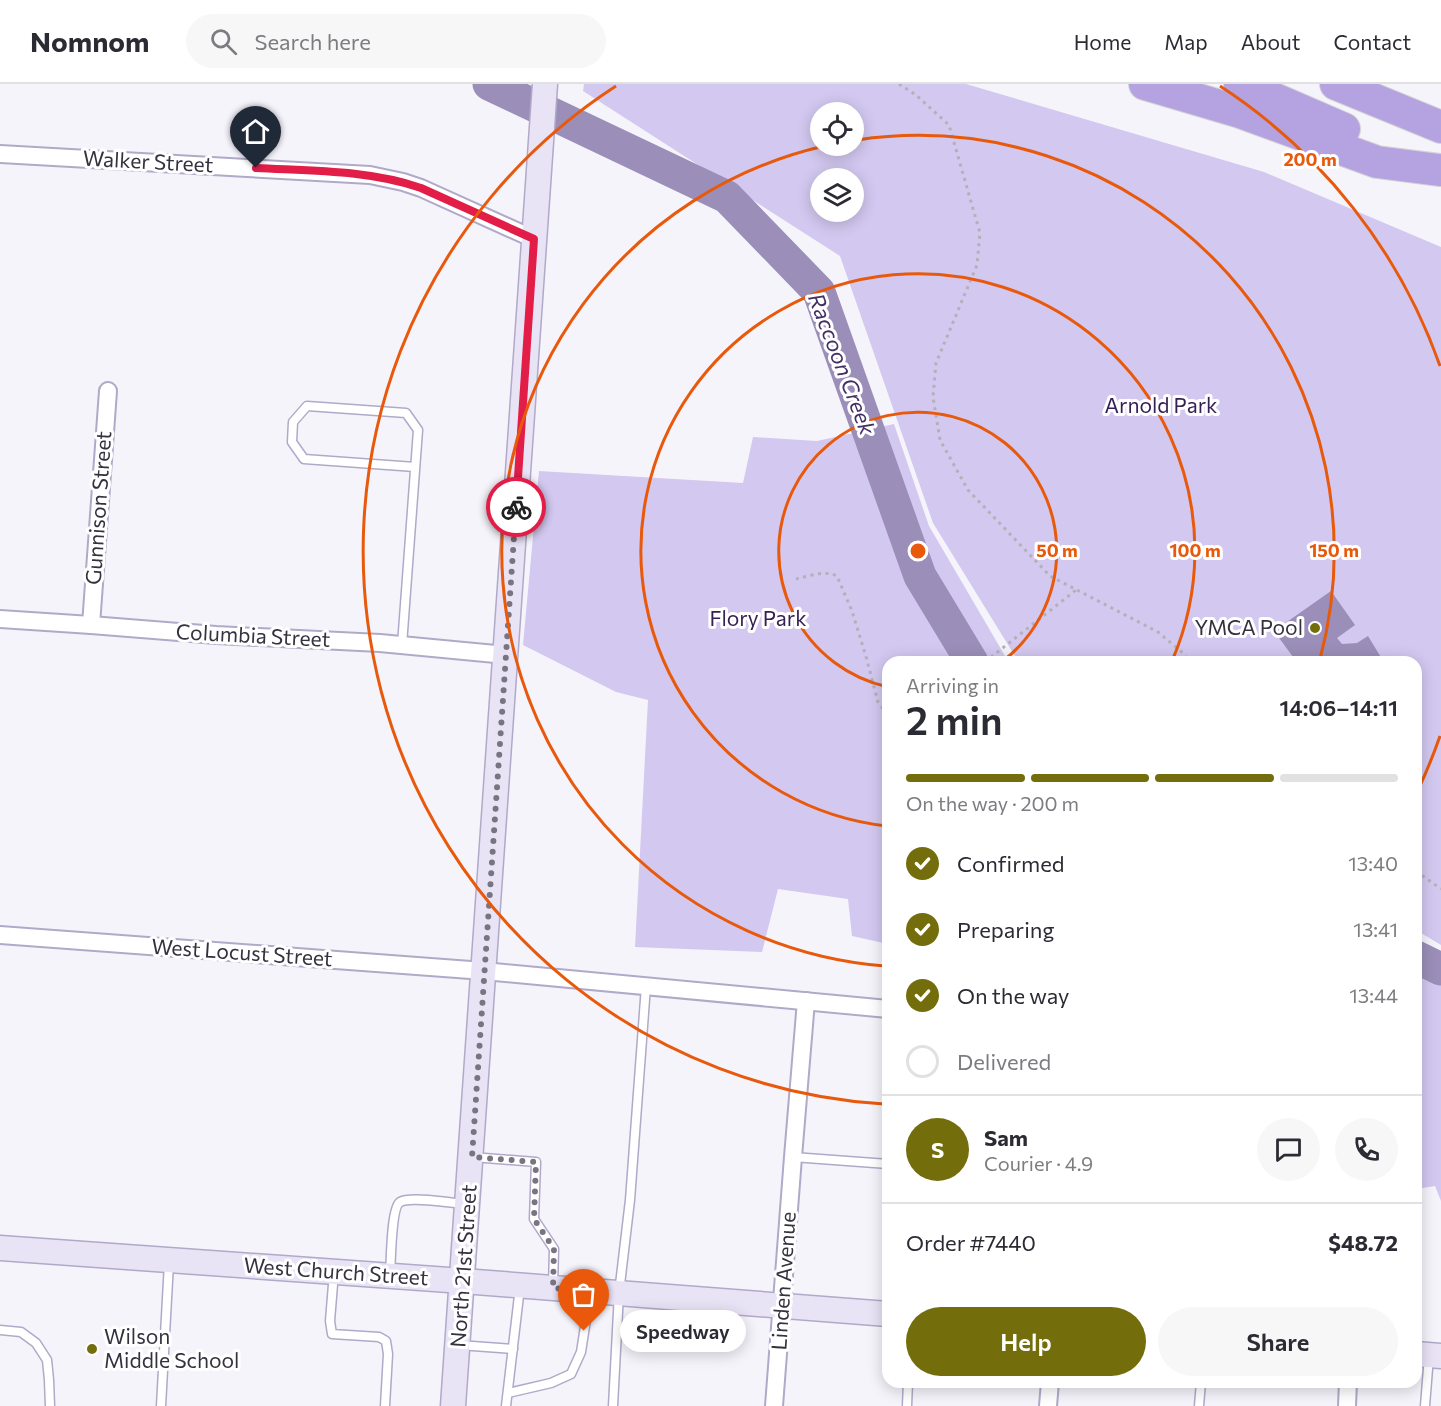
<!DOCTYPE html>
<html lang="en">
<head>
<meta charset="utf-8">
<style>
  :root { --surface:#fff; --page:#f7f7f7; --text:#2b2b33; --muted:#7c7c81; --line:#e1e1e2; --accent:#736d0c }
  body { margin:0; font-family:Commissioner,sans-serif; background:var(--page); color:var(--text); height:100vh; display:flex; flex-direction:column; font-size:22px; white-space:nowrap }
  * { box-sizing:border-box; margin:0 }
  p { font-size:20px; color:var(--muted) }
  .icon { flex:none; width:33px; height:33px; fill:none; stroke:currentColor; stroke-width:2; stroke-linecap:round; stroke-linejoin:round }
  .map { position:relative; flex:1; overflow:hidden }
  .side { position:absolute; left:882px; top:572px; width:540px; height:732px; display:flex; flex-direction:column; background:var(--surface); border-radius:18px; box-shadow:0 3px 15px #0003 }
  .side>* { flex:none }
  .buttons { position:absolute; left:810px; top:18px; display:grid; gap:12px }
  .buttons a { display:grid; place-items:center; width:54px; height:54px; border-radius:50%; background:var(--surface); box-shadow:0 3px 15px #0003; font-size:30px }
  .pin { position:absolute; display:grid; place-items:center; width:51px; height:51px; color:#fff; margin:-62px -26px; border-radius:50% 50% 50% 0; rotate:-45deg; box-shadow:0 0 6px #0007 }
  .pin .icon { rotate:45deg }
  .courier { position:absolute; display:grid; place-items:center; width:60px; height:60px; margin:-30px; border:4px solid #e11d48; border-radius:50%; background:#fff; color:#222; box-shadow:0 2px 8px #0007 }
  .bubble { position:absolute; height:42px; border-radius:21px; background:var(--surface); box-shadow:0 3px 15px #0003; font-size:20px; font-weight:600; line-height:42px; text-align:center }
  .headline em { font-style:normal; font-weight:600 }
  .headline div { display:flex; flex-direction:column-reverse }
  .headline { display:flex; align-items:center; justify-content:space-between; height:102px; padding:0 24px }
  h1 { font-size:39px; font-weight:600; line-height:45px }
  .bar { display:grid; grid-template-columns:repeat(4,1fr); gap:9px 6px; align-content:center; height:72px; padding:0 24px }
  .bar i { height:8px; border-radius:4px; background:var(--line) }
  .bar .selected { background:var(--accent) }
  .bar p { grid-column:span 4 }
  .line { display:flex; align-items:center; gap:15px; padding:0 24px; border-top:2px solid var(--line) }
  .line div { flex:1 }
  .round { display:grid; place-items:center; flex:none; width:63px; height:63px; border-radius:32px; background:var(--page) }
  ol { padding:0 24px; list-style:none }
  li { display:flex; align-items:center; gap:18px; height:66px }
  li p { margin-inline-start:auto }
  li .icon { padding:6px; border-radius:50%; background:var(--accent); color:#fff; stroke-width:4 }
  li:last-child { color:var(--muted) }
  li i { width:33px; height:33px; border:3px solid var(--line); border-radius:50% }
  .cta { display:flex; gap:12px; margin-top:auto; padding:12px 24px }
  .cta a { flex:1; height:69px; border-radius:36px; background:var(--accent); color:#fff; font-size:24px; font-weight:600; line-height:69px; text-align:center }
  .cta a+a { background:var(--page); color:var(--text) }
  header { display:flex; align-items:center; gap:36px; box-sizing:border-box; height:84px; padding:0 30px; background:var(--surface); border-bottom:2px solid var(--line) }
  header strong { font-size:28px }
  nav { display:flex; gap:33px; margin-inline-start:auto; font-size:21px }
  .search { width:420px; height:54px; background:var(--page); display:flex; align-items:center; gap:15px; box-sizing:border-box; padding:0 21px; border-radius:33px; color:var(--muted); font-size:22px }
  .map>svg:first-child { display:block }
  .green { fill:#d3c8f0; fill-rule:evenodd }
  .water { fill:#9b8fb9 }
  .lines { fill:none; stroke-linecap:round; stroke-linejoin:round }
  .river { stroke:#9b8fb9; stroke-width:33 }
  .lane-casing { stroke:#b1a9c8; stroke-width:11 }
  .street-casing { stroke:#b1a9c8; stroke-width:20 }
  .secondary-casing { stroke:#b1a9c8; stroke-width:27 }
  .highway-casing { stroke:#d3d2d5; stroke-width:34 }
  .path { stroke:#b3b0b9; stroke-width:3; stroke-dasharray:3 4.5; stroke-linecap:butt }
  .lane { stroke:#fff; stroke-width:8 }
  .street { stroke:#fff; stroke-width:16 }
  .secondary { stroke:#e9e3f6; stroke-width:24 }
  .highway { stroke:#b5a2e1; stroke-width:32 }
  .done { stroke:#797580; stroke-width:6; stroke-dasharray:0 10.8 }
  .route { stroke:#e11d48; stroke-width:8 }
  .ring { fill:none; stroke:#e8590c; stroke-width:3 }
  .poi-dot { fill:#736d0c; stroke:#fff; stroke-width:2 }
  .labels { text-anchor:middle; stroke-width:6; stroke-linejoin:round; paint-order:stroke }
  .street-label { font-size:21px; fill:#35313e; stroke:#fff }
  .park-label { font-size:21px; fill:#342055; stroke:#fff }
  .poi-label { font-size:21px; fill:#35313e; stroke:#fff; text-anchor:end }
  .water-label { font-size:22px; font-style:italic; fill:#422f65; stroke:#fff }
  .centre { fill:#e8590c; stroke:#fff; stroke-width:3 }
  .ring-label { font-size:18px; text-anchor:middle; font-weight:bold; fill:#e8590c; stroke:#fff; stroke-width:6; stroke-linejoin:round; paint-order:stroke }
</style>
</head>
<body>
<header>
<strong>Nomnom</strong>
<div class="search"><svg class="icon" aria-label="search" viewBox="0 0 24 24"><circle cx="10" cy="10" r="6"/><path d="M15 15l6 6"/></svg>Search here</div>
<nav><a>Home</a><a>Map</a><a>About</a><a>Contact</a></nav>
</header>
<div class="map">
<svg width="1441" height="1322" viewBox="0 0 1441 1322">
  <rect width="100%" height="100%" fill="#f6f4fb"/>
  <g class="green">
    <path d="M584 0H966L1264 88 1441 163V861L1416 846V578L1018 577 933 439 840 172 583 7ZM820 28H854V62H820ZM820 94H854V128H820Z"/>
    <path d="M894 340 929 442 1008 577 888 578V860L852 852 848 815 778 805 762 868 635 863 648 616 616 608 523 561 539 387 743 399 753 353 817 357Z"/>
    <path d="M1416 856 1441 871V1117L1435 1102 1416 1105Z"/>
  </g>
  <path class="water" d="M1331 507 1355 541 1337 554 1342 560 1357 559 1368 552 1382 575 1380 577H1296L1274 547Z"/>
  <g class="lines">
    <g class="river">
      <path d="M489 0 727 113 819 208 920 492 972 578"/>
      <path d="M1416 873 1441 885"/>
    </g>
    <defs>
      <g id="lane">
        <path d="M402 561 418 346 406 329 307 322 293 338 292 358 304 375 415 383"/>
        <path d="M472 1073 536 1078 534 1135 554 1165 553 1202"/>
        <path d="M793 1073 888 1080"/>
        <path d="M334 1188 330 1237 332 1250 379 1253 386 1257 388 1270 385 1322"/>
        <path d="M390 1191C391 1178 391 1124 400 1118 410 1112 452 1119 465 1120"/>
        <path d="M0 1246 21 1248 36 1259 47 1276 49 1296 50 1322"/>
        <path d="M459 1261 513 1265"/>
        <path d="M508 1309 551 1299 571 1290 581 1268 590 1210"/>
        <path d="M161 1322 169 1179"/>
        <path d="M506 1322 520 1203"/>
        <path d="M613 1322 619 1209 630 1116 646 902"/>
        <path d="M907 1322 908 1298"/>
        <path d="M1199 1322 1201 1298"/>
        <path d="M1425 1322 1429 1272"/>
      </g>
      <g id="street">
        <path d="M0 70 370 91 403 98 421 104 534 155"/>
        <path d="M0 535 91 541 216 551 380 559 506 571"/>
        <path d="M91 541 108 307"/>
        <path d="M0 851 484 887 888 925"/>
        <path d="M774 1322 793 1073 806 917"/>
        <path d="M1048 1322 1050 1298"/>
        <path d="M1347 1322 1348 1298"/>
      </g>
      <g id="secondary">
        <path d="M0 1164 463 1197 888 1230"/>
        <path d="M1416 1270 1441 1272"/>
        <path d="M453 1322 545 0"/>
      </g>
      <g id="highway">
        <path d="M1145 0 1240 28 1377 78 1439 86"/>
        <path d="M1240 0 1344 45"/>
        <path d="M1336 0 1441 43"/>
      </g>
    </defs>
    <use href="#lane" class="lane-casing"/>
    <use href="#street" class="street-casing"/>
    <use href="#secondary" class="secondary-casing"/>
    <use href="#highway" class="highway-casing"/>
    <g class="path">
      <path d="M899 0 916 11 949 41 980 149 977 181 936 279 933 313 940 356 968 406 1050 492 1158 548 1184 570 1189 578"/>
      <path d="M796 495C809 492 825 486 837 492L852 527 867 576 878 618 888 631"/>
      <path d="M985 578 1076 506"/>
      <path d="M1416 787 1441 805"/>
    </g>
    <use href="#lane" class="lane"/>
    <use href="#street" class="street"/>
    <use href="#secondary" class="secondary"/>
    <use href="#highway" class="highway"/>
  </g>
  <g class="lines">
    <path class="done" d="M516 423 472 1073 536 1078 534 1135 554 1165 553 1204 591 1207 584 1247"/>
    <path class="route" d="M256 84C311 87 369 86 421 104L534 155 516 423"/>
  </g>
  <g class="ring">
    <path d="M888 603A139 139 0 1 1 1003 577"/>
    <path d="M887 742A277 277 0 1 1 1172 577"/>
    <path d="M885 882A416 416 0 0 1 824 62M857 56A416 416 0 0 1 1320 575"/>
    <path d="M1440 652A554 554 0 0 1 1418 706M884 1020A554 554 0 0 1 616 2M1220 2A554 554 0 0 1 1440 282"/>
  </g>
  <g class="poi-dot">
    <circle cx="1315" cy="544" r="6"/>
    <circle cx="92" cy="1265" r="6"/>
  </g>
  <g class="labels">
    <g class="street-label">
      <text transform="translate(148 78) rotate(3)" y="7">Walker Street</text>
      <text transform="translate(99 424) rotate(-86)" y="7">Gunnison Street</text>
      <text transform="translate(253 552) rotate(3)" y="7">Columbia Street</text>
      <text transform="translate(242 869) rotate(4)" y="7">West Locust Street</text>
      <text transform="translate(464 1182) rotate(-86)" y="7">North 21st Street</text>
      <text transform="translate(336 1188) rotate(4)" y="7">West Church Street</text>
      <text transform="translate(784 1197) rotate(-86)" y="7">Linden Avenue</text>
    </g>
    <g class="park-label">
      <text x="1161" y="329">Arnold Park</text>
      <text x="758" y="542">Flory Park</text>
    </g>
    <g class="poi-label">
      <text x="1303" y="551">YMCA Pool</text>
      <text x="104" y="1260" text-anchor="start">Wilson<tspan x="104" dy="24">Middle School</tspan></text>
    </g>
    <g class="water-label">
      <text transform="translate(842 280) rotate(69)" y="8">Raccoon Creek</text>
    </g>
  </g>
  <circle cx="918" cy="467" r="9" class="centre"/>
  <g class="ring-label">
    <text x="1310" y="82">200 m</text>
    <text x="1057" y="473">50 m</text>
    <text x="1195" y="473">100 m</text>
    <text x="1334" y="473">150 m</text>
  </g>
</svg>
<div class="buttons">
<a><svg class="icon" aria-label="locate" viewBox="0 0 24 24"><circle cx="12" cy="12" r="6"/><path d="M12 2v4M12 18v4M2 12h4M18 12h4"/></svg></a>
<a><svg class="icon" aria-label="layers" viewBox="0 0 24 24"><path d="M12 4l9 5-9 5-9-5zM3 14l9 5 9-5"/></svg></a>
</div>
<div class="pin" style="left:584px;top:1247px;background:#ea580c"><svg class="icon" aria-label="bag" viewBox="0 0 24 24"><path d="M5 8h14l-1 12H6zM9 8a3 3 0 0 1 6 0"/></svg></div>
<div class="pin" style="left:256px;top:84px;background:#1f2937"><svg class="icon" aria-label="home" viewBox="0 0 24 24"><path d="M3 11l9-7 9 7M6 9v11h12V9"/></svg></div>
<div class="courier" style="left:516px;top:423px"><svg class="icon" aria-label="bike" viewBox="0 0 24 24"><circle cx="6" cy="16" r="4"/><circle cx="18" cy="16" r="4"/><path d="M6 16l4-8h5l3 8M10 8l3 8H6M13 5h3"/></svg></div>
<div class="bubble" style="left:620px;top:1226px;width:126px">Speedway</div>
<section class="side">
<div class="headline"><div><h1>2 min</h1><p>Arriving in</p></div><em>14:06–14:11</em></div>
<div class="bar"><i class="selected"></i><i class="selected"></i><i class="selected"></i><i></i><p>On the way · 200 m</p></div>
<ol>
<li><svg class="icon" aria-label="check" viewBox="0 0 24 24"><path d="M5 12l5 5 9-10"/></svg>Confirmed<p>13:40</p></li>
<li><svg class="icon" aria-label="check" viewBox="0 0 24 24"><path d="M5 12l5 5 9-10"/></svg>Preparing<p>13:41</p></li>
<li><svg class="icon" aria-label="check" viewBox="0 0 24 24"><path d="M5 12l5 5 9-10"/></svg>On the way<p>13:44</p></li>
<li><i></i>Delivered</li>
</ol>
<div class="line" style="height:108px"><b class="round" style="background:var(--accent);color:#fff">S</b><div><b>Sam</b><p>Courier · 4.9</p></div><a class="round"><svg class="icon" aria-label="chat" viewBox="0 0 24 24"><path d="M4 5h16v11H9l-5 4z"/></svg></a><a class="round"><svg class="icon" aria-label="phone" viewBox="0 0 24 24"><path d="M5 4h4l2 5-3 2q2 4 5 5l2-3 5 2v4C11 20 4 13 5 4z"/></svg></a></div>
<div class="line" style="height:78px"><div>Order #7440</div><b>$48.72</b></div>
<div class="cta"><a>Help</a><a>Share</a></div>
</section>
</div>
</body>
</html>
